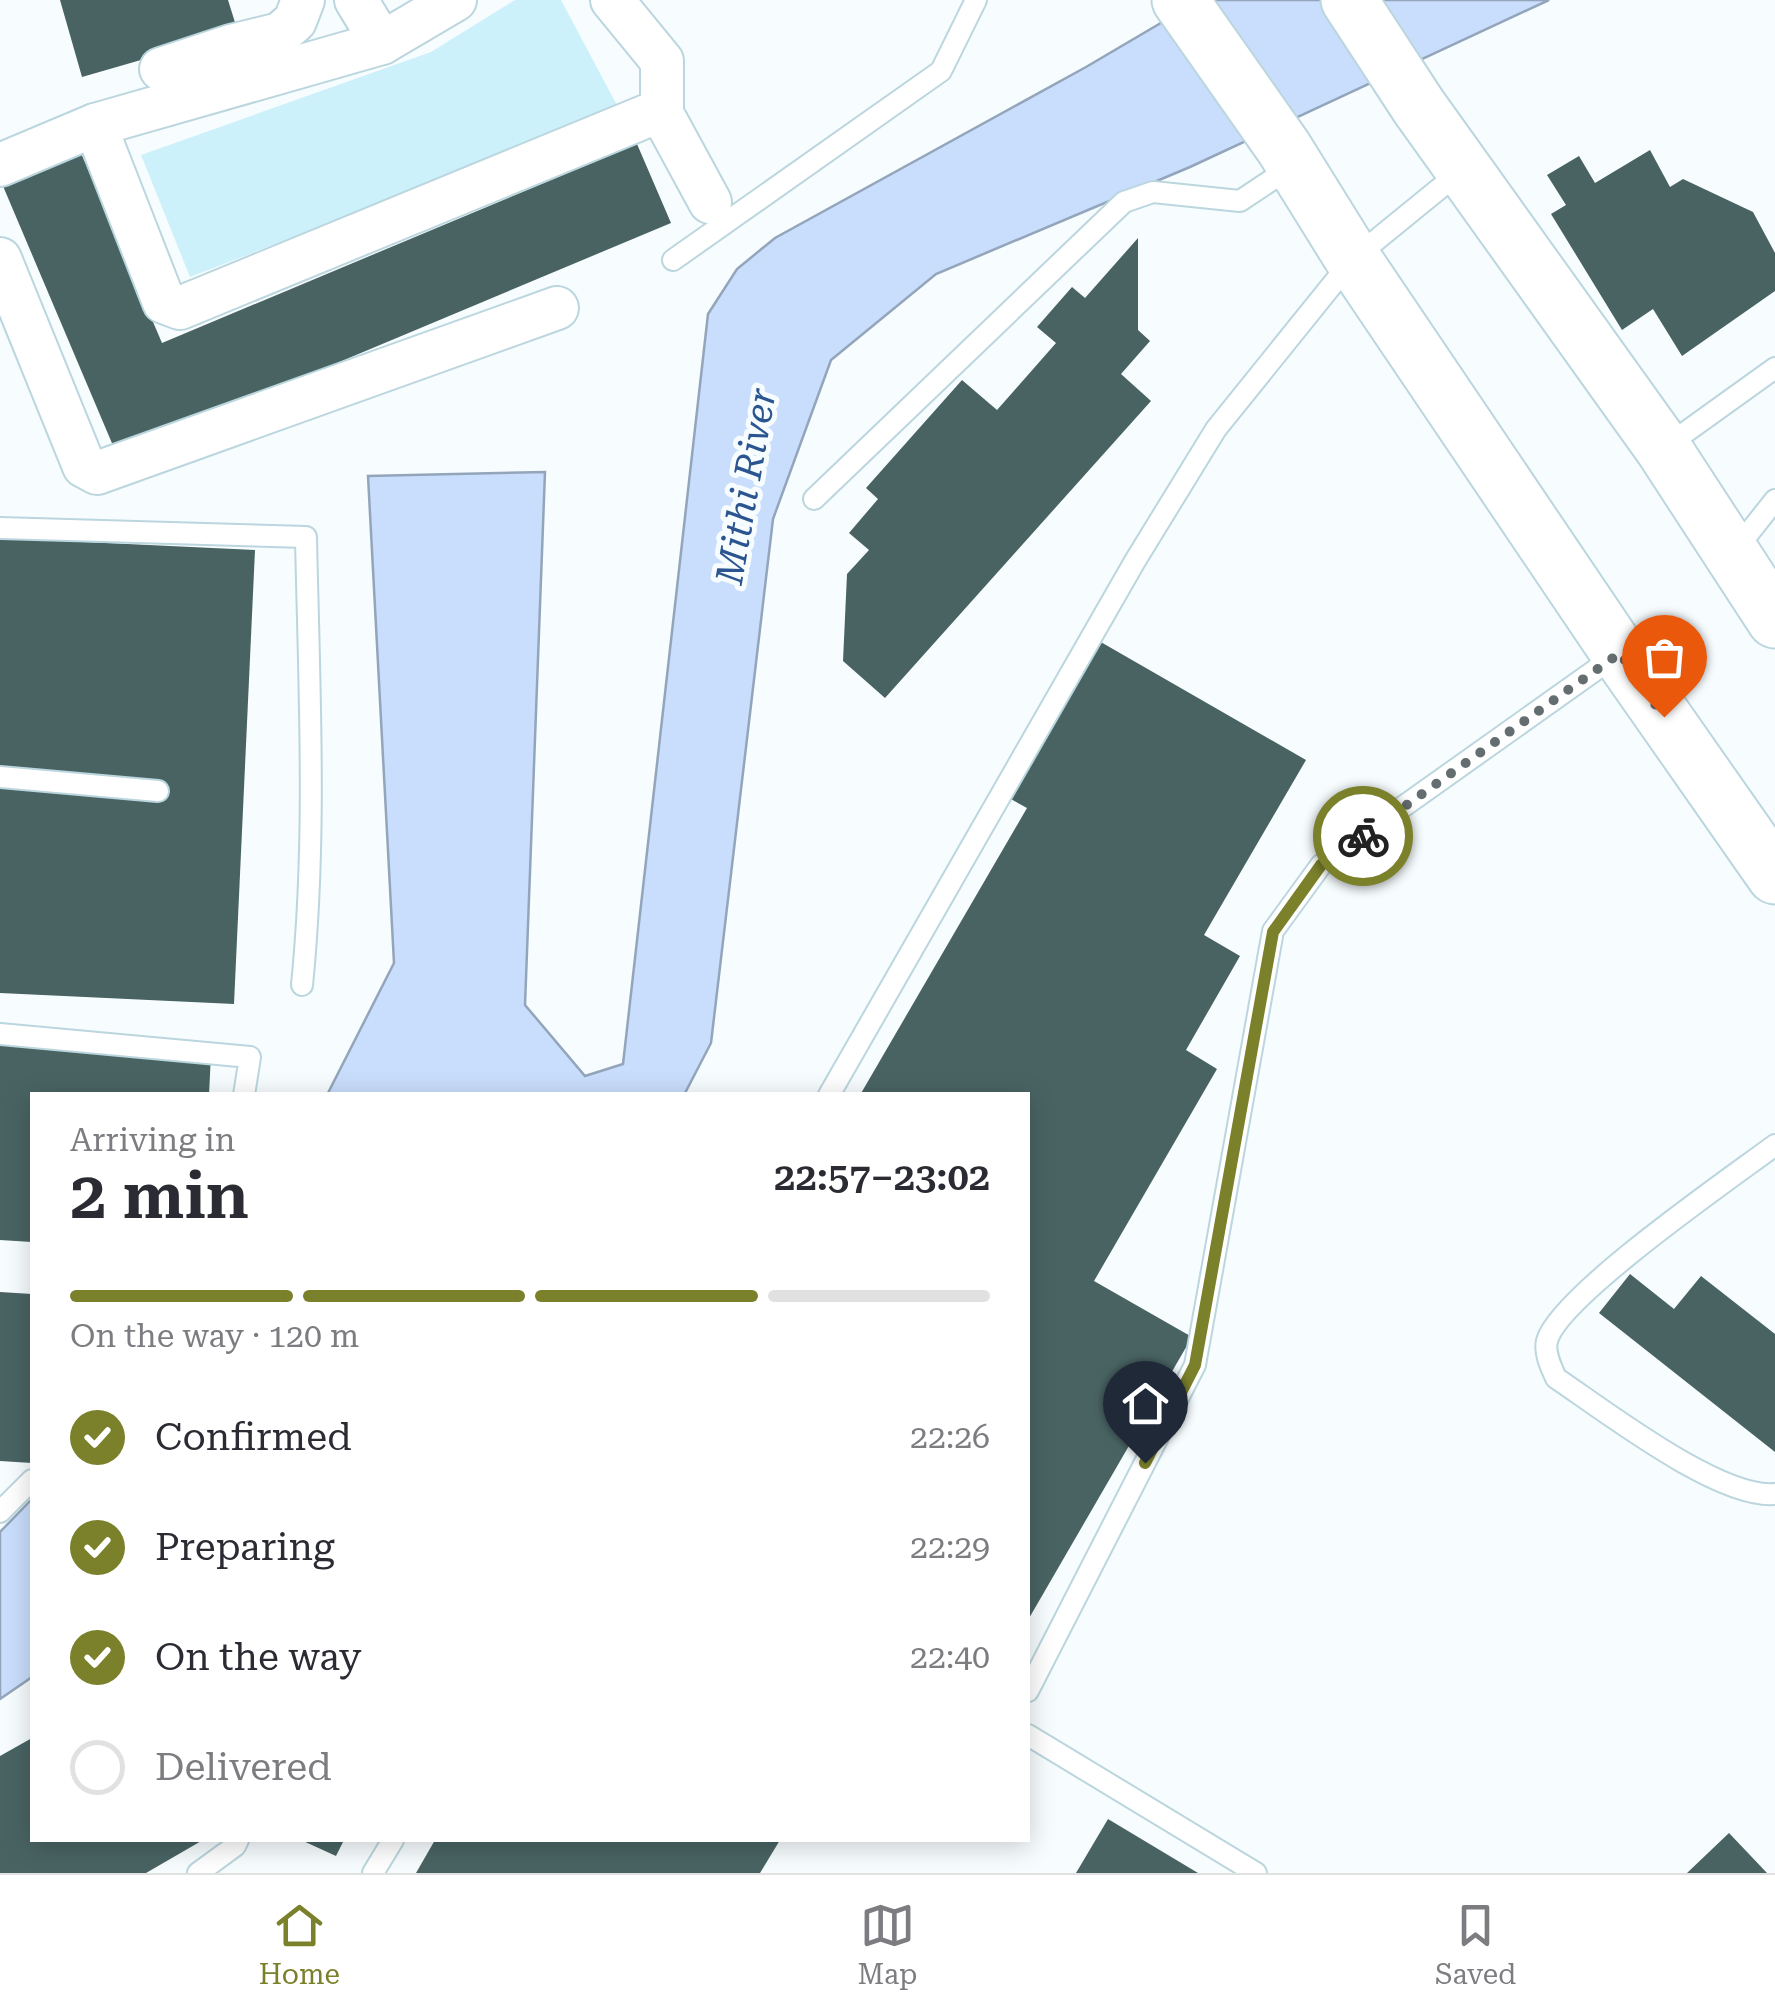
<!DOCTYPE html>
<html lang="en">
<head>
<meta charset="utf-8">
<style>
  :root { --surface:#fff; --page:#f7f7f7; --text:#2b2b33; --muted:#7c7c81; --line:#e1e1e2; --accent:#7b802b }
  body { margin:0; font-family:"Roboto Serif",serif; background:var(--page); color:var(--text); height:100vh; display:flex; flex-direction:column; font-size:38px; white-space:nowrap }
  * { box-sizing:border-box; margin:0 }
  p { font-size:32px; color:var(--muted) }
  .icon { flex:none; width:55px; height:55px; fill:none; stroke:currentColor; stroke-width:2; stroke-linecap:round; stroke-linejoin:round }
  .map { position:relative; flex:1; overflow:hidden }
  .panel { position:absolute; left:30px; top:1092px; width:1000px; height:750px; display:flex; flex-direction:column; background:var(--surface); border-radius:0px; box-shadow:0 5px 25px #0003 }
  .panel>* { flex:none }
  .pin { position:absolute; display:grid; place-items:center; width:85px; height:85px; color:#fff; margin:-102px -42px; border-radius:50% 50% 50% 0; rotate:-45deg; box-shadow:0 0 10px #0007 }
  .pin .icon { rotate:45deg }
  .courier { position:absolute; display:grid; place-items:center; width:100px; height:100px; margin:-50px; border:8px solid #7b802b; border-radius:50%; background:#fff; color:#222; box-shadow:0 2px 12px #0007 }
  .summary em { font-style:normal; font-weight:600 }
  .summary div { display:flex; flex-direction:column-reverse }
  .summary { display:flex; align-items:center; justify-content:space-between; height:170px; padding:0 40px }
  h1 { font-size:65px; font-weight:600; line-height:75px }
  .bar { display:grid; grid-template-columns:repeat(4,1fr); gap:15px 10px; align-content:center; height:120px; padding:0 40px }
  .bar i { height:12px; border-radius:8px; background:var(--line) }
  .bar .on { background:var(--accent) }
  .bar p { grid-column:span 4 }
  ol { padding:0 40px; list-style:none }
  li { display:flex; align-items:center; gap:30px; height:110px }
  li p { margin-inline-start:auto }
  li .icon { padding:10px; border-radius:50%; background:var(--accent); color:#fff; stroke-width:4 }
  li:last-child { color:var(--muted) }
  li i { width:55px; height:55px; border:5px solid var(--line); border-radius:50% }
  .tabs { display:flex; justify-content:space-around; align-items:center; height:140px; border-top:2px solid var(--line); background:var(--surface); font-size:28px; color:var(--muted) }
  .tabs a { display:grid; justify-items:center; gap:5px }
  .tabs .on { color:var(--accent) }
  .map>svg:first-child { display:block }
  .green { fill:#ccf1fb }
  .water { fill:#c9defc; stroke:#93a5bb; stroke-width:2.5 }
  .building { fill:#496363 }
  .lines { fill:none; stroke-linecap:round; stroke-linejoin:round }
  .service-casing { stroke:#bbd6de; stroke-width:24 }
  .minor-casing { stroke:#bbd6de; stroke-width:46 }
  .primary-casing { stroke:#bbd6de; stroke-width:59 }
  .service { stroke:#fff; stroke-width:20 }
  .minor { stroke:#fff; stroke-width:42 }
  .primary { stroke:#fff; stroke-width:55 }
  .done { stroke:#646d6f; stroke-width:10; stroke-dasharray:0 18 }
  .route { stroke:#7b802b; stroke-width:12 }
  .labels { text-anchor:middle; stroke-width:10; stroke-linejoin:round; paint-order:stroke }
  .water-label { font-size:38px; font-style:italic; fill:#2b5591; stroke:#f7fcfe }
</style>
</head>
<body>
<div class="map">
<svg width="1775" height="1873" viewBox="0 0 1775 1873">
  <rect width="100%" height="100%" fill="#f7fcfe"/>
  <path class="green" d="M515 0H561L620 111 190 277 141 155 431 52Z"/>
  <g class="water">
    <path d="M1200 0H1549L1190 167 936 274 831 360 773 519 711 1043 684 1095H327L394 963 368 476 545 472 525 1005 585 1076 623 1064 708 314 737 269 775 238 1086 67Z"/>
    <path d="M32 1499V1677L0 1699V1532Z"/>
  </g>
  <g class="building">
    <path d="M60 0H228L238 32 82 77Z"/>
    <path d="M637 144 671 223 117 455 0 179 78 146 162 343Z"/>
    <path d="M1650 150 1670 187 1683 179 1753 212 1775 253V291L1682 356 1653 309 1622 330 1551 214 1566 205 1547 175 1579 156 1595 183Z"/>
    <path d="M1138 238V330L1150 341 1121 374 1151 401 885 698 843 661 847 574 869 550 849 533 878 499 866 488 962 380 997 410 1056 343 1037 327 1072 287 1085 298Z"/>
    <path d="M0 538 255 550 234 1004 0 993Z"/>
    <path d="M1099 641 1306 760 1204 935 1240 956 1186 1050 1217 1069 1094 1281 1192 1337 1028 1620V1095H860L1027 808 1009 798Z"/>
    <path d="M0 1045 211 1054 209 1095H32V1242L0 1240Z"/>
    <path d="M1630 1274 1674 1309 1701 1276 1775 1334V1452L1599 1313Z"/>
    <path d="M0 1292 32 1294V1463L0 1461Z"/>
    <path d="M32 1738V1840H203L146 1873H0V1756Z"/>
    <path d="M1108 1819 1198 1873H1076Z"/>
    <path d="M1729 1833 1767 1873H1687Z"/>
    <path d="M301 1840H344L336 1856Z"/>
    <path d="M435 1840H780L760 1873H416Z"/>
  </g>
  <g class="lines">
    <defs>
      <g id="service">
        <path d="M673 260 941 71 976 0"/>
        <path d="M1665 447 1775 368"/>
        <path d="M814 499 1124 202 1153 192 1240 201 1294 165"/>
        <path d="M0 528 306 537C309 686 317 836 302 985"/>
        <path d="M1733 553 1775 500"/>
        <path d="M0 777 158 791"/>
        <path d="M0 1034 250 1057 244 1095"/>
        <path d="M829 1095 1135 561 1216 429 1353 259 1461 171"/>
        <path d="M1775 1145C1731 1178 1558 1297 1547 1341 1544 1353 1551 1367 1556 1378 1605 1411 1719 1499 1775 1494"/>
        <path d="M0 1512 32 1480"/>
        <path d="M1028 1691 1195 1365 1273 931 1321 865 1618 654"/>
        <path d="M1028 1735 1256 1873"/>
        <path d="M198 1873 235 1846 238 1840"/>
        <path d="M373 1873 393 1840"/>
      </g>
      <g id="minor">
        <path d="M356 0 382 43 455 0"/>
        <path d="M612 0 662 61V118"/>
        <path d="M161 69 231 46 280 34 295 21 303 0"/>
        <path d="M95 125 164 302 180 308 654 113 666 121 710 202"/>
        <path d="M0 165 95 125 382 43"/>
        <path d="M0 259 84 466 97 473 557 308"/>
      </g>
      <g id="primary">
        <path d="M1180 0 1284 148 1353 259 1619 653 1775 876"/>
        <path d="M1349 0 1419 107 1663 448 1775 620"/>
      </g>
    </defs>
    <use href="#service" class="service-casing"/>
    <use href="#minor" class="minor-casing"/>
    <use href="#primary" class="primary-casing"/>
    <use href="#service" class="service"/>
    <use href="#minor" class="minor"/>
    <use href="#primary" class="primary"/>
  </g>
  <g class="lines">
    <path class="done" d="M1363 836 1620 653 1664 717"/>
    <path class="route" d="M1145 1463 1195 1365 1273 932 1321 865 1363 836"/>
  </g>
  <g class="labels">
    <g class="water-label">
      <text transform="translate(746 486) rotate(-80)" y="13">Mithi River</text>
    </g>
  </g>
</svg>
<div class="pin" style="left:1664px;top:717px;background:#ea580c"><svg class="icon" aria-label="bag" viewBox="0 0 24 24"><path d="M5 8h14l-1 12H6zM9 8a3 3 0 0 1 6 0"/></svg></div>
<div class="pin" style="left:1145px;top:1463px;background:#1f2937"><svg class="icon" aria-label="home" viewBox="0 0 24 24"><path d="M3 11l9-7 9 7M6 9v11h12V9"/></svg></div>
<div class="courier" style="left:1363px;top:836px"><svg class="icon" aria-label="bike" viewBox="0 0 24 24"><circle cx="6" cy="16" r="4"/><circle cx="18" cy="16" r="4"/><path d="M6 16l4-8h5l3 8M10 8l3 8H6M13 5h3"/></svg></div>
<section class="panel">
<div class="summary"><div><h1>2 min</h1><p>Arriving in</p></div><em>22:57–23:02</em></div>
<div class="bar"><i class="on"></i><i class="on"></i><i class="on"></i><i></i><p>On the way · 120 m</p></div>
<ol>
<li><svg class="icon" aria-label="check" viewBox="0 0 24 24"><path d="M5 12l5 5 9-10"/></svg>Confirmed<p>22:26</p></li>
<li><svg class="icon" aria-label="check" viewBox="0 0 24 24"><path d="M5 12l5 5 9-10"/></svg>Preparing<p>22:29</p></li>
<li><svg class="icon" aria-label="check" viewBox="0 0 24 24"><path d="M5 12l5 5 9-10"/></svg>On the way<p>22:40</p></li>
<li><i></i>Delivered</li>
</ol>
</section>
</div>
<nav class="tabs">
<a class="on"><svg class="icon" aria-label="home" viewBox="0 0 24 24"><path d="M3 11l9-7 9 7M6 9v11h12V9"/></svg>Home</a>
<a><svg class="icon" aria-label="map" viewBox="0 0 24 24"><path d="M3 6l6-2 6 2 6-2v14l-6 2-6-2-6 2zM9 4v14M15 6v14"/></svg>Map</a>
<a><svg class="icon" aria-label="saved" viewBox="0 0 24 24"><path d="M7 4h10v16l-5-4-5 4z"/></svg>Saved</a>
</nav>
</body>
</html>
